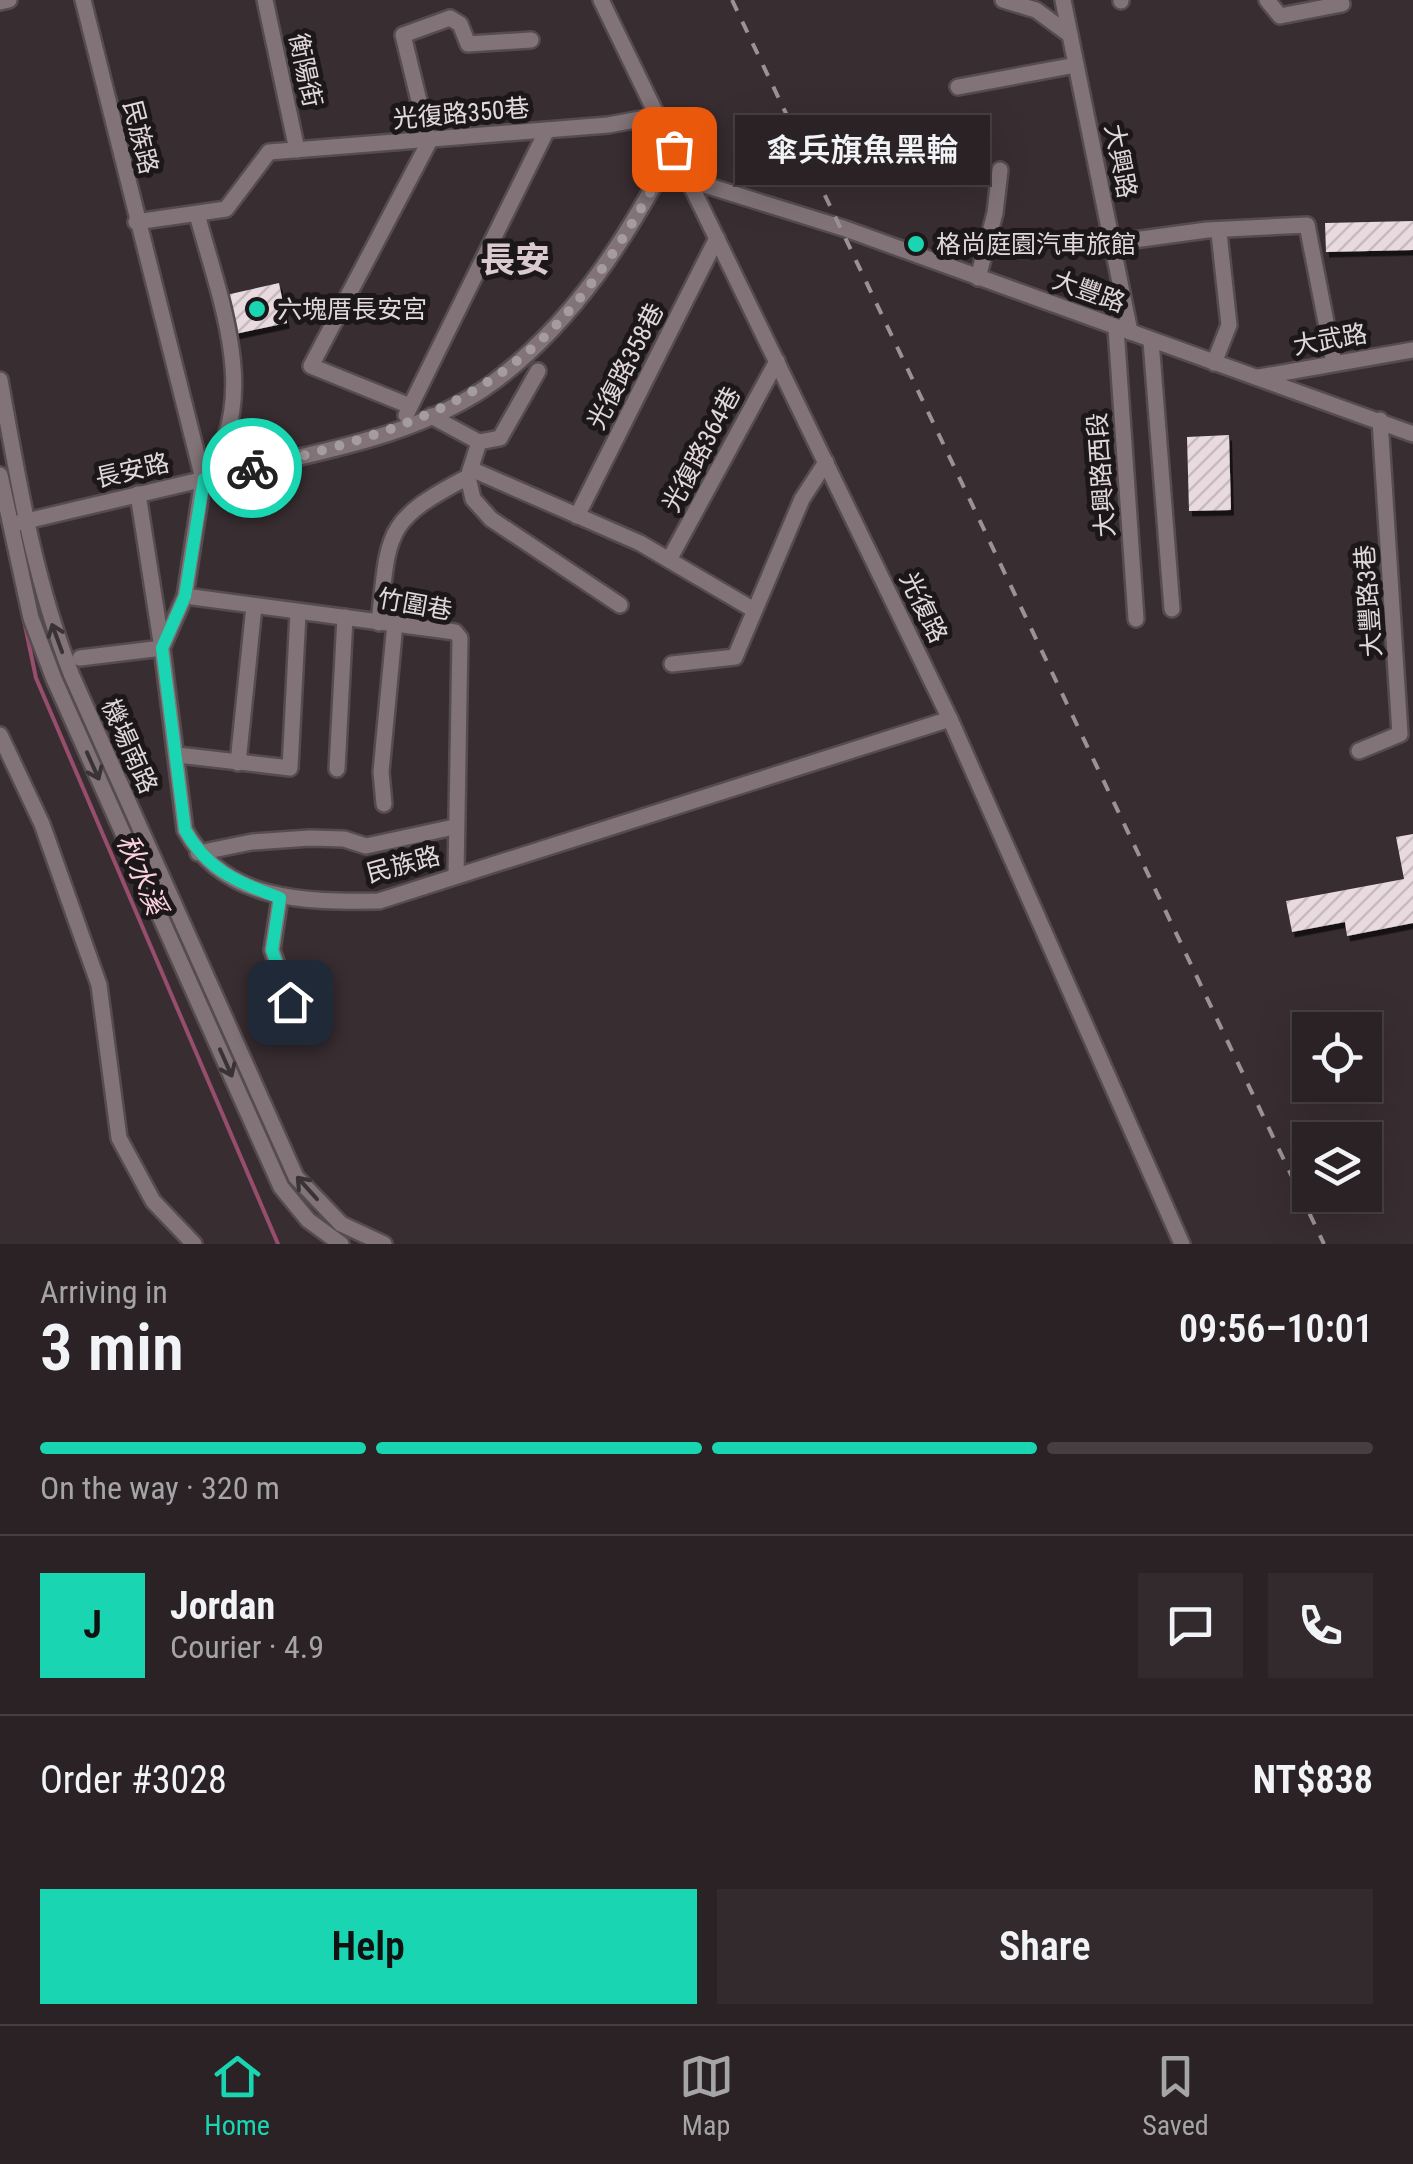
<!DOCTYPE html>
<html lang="en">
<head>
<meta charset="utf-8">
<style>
  :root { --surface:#2a2225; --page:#322a2d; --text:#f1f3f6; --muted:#a5a4a7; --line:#463f42; --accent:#1ad5b2 }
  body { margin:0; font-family:"Roboto Condensed","Noto Sans TC",sans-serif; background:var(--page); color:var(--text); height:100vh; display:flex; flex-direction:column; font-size:38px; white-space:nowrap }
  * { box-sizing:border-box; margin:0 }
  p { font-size:32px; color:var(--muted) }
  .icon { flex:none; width:55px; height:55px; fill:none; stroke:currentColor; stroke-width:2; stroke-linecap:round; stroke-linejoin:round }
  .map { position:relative; height:1244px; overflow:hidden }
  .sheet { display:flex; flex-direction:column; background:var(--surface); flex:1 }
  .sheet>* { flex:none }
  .controls { position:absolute; left:1292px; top:1012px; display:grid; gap:20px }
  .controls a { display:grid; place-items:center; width:90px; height:90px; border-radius:0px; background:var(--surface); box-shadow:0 10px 40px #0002,0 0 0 2px var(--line); font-size:50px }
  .pin { position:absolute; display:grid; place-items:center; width:85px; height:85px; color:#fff; margin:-42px; border-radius:20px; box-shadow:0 5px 15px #0006 }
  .courier { position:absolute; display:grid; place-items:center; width:100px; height:100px; margin:-50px; border:8px solid #1ad5b2; border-radius:50%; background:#fff; color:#222; box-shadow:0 2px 12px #0007 }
  .bubble { position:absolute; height:70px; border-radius:0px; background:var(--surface); box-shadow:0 10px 40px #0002,0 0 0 2px var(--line); font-size:32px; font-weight:600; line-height:70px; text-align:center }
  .headline em { font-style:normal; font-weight:600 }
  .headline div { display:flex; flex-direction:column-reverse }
  .headline { display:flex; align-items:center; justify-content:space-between; height:170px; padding:0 40px }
  h1 { font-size:65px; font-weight:600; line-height:75px }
  .bar { display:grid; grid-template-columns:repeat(4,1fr); gap:15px 10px; align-content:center; height:120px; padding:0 40px }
  .bar i { height:12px; border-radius:8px; background:var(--line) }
  .bar .current { background:var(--accent) }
  .bar p { grid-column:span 4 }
  .line { display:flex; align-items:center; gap:25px; padding:0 40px; border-top:2px solid var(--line) }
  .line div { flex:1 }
  .round { display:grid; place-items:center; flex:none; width:105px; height:105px; border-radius:0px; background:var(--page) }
  .cta { display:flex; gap:20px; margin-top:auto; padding:20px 40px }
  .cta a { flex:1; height:115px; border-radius:0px; background:var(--accent); color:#111; font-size:40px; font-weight:600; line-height:115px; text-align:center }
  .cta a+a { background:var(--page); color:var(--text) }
  .tabs { display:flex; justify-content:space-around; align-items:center; height:140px; border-top:2px solid var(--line); background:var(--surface); font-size:28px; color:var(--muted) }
  .tabs a { display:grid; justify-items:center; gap:5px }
  .tabs .current { color:var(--accent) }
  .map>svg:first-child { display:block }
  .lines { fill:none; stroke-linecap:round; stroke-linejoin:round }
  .stream { stroke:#964e6c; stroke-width:4 }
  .building { fill:url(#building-hatch); filter:url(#shadow) }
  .minor-casing { stroke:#554c4f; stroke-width:20 }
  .minor { stroke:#817378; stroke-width:15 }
  .rail { stroke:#9b9295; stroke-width:4; stroke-dasharray:12 12; stroke-linecap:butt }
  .oneway { stroke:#3a3336 }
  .done { stroke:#a59c9f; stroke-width:10; stroke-dasharray:0 18 }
  .route { stroke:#1ad5b2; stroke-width:12 }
  .poi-dot { fill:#1ad5b2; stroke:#1c1719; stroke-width:4 }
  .labels { text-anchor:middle; stroke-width:10; stroke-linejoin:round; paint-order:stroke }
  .street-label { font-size:25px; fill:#e0d8da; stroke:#1c1719 }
  .poi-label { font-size:25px; fill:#e0d8da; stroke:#1c1719; text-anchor:start }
  .water-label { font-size:28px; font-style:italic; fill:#fbd0df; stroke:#1c1719 }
  .district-label { font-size:35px; font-weight:bold; fill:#dacad0; stroke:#1c1719 }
</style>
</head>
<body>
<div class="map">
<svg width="1413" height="1244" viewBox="0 0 1413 1244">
  <defs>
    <pattern id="building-hatch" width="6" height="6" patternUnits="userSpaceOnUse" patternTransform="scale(2.5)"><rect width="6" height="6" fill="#e9dadf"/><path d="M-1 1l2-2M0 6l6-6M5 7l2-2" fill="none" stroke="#c8bbbf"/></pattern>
    <filter id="shadow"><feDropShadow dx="3" dy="5.5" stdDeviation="0" flood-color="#0009"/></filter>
  </defs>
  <rect width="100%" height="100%" fill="#382d31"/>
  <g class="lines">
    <path class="stream" d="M23 616 36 678 278 1244"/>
  </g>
  <g class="building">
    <path d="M1413 221V250L1326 252 1325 223Z"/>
    <path d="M279 283 287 323 235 334 226 295Z"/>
    <path d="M1229 435 1231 510 1189 511 1187 437Z"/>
    <path d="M1413 834V923L1347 936 1345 922 1292 932 1286 901 1404 879 1396 837Z"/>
  </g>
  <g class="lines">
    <defs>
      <g id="minor">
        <path d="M83 0 203 479 185 596 162 648 185 830C225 902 305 902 379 901L950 719"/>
        <path d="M265 0 297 150"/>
        <path d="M601 0 950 719 1182 1244"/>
        <path d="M1003 0 1036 10 1070 35"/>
        <path d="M1063 0 1130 332"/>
        <path d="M1121 0V1"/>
        <path d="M1267 0 1280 16 1342 4"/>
        <path d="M0 2 9 0"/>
        <path d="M450 18 460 24 468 44 531 40"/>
        <path d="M958 87 1076 65"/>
        <path d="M689 180 843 228 1413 434"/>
        <path d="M197 214C219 298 264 403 203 479"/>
        <path d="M136 222 226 209 269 152 608 125 657 116"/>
        <path d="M1112 243 1207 230 1307 225 1334 363"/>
        <path d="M978 278 995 213 1000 170"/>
        <path d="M1116 328 1136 619"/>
        <path d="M1151 341 1172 609"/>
        <path d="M1214 363 1229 325 1219 233"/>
        <path d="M1259 377 1413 350"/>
        <path d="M0 380C18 480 34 580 72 676L296 1177 341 1224 384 1244"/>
        <path d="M410 406 311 366 429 142 403 35 450 18"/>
        <path d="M406 415 547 130"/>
        <path d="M431 416 479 442"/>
        <path d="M471 469 640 543 754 610"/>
        <path d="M0 475 31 618 54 679 281 1187 308 1220 341 1244"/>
        <path d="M468 477 473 499 491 519 620 605"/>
        <path d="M577 516 717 238"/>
        <path d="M18 523C94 505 170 487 247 469 330 450 425 433 495 381 576 320 627 237 674 149"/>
        <path d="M669 560 777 361"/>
        <path d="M185 596 455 632 460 638 456 875"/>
        <path d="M379 623C389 532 383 521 468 477L479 442 500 438 538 371"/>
        <path d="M80 658 162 648 138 494"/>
        <path d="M672 664 735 657 802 499 826 462"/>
        <path d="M0 735 42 824 99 985 119 1138 153 1201 194 1244"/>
        <path d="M1359 751 1400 734 1380 420"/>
        <path d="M178 755 290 768 298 613"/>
        <path d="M238 763 254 606"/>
        <path d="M337 769 345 617"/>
        <path d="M384 804 381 772 395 623"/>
        <path d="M198 853 252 842 310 838 344 839 366 846 454 827"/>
        <path d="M280 898 272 950 299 1026"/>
      </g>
    </defs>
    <use href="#minor" class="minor-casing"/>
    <use href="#minor" class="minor"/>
    <path class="rail" d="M732 0 1324 1244"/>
  </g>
  <defs><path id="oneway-shaft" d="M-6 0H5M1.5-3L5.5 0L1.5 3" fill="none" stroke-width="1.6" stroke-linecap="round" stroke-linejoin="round" transform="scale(2.5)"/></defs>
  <g class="oneway">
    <use href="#oneway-shaft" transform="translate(57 638) rotate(-110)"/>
    <use href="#oneway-shaft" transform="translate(93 766) rotate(66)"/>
    <use href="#oneway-shaft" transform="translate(226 1063) rotate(66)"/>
    <use href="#oneway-shaft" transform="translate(307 1188) rotate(-132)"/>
  </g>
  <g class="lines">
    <path class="done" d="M252 468C483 415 562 361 674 149"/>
    <path class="route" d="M252 468 204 479 185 596 162 648 185 830C208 871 238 882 280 898L272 950 290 1002"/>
  </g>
  <g class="poi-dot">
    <circle cx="916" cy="244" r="10"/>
    <circle cx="257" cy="309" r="10"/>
  </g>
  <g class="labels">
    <g class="street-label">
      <text transform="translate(306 70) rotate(78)" y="9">衡陽街</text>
      <text transform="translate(461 113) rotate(-5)" y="9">光復路350巷</text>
      <text transform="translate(141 137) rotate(76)" y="9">民族路</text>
      <text transform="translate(1121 161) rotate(79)" y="9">大興路</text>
      <text transform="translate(1089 291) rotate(20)" y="9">大豐路</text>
      <text transform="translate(1330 339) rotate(-10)" y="9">大武路</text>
      <text transform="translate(625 366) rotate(-63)" y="9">光復路358巷</text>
      <text transform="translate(701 449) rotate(-62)" y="9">光復路364巷</text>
      <text transform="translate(132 470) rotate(-13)" y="9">長安路</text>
      <text transform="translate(1101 475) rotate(-94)" y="9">大興路西段</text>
      <text transform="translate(1368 601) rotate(-94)" y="9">大豐路3巷</text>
      <text transform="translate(415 604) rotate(10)" y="9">竹圍巷</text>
      <text transform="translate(924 607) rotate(64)" y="9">光復路</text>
      <text transform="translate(130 746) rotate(66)" y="9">機場南路</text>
      <text transform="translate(403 864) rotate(-15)" y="9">民族路</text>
    </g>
    <g class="poi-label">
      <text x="936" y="253">格尚庭園汽車旅館</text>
      <text x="277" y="318">六塊厝長安宮</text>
    </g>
    <g class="water-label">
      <text transform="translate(142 874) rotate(67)" y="10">秋水溪</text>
    </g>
    <g class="district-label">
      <text x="515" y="272">長安</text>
    </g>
  </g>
</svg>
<div class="controls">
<a><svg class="icon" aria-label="locate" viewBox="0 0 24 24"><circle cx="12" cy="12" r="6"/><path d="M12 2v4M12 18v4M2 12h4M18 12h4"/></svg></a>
<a><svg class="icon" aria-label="layers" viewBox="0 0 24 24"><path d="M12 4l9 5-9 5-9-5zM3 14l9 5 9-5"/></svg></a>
</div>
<div class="pin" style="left:674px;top:149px;background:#ea580c"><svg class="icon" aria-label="bag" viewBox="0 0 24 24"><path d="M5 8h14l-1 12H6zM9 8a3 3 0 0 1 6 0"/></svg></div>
<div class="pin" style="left:290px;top:1002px;background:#1f2937"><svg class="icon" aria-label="home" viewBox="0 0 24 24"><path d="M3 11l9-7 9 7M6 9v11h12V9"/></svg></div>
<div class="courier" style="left:252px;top:468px"><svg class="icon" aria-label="bike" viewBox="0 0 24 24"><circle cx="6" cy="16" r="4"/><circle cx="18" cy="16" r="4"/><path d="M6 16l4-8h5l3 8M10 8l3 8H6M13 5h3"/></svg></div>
<div class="bubble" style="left:735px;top:115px;width:255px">傘兵旗魚黑輪</div>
</div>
<section class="sheet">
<div class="headline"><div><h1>3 min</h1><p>Arriving in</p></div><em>09:56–10:01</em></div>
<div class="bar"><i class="current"></i><i class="current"></i><i class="current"></i><i></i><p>On the way · 320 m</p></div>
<div class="line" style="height:180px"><b class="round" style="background:var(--accent);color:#111">J</b><div><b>Jordan</b><p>Courier · 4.9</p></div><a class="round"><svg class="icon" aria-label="chat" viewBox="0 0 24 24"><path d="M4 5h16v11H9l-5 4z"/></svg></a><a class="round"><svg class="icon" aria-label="phone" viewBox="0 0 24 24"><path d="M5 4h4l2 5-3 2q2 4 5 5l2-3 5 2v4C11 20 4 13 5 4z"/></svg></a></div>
<div class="line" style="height:130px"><div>Order #3028</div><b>NT$838</b></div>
<div class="cta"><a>Help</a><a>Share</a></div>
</section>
<nav class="tabs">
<a class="current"><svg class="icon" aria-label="home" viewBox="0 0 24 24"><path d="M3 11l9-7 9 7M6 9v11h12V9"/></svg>Home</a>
<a><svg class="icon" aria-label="map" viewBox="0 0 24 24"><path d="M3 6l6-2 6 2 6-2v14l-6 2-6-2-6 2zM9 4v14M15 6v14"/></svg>Map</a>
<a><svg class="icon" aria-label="saved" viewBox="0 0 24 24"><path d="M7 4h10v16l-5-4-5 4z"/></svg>Saved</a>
</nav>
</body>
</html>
